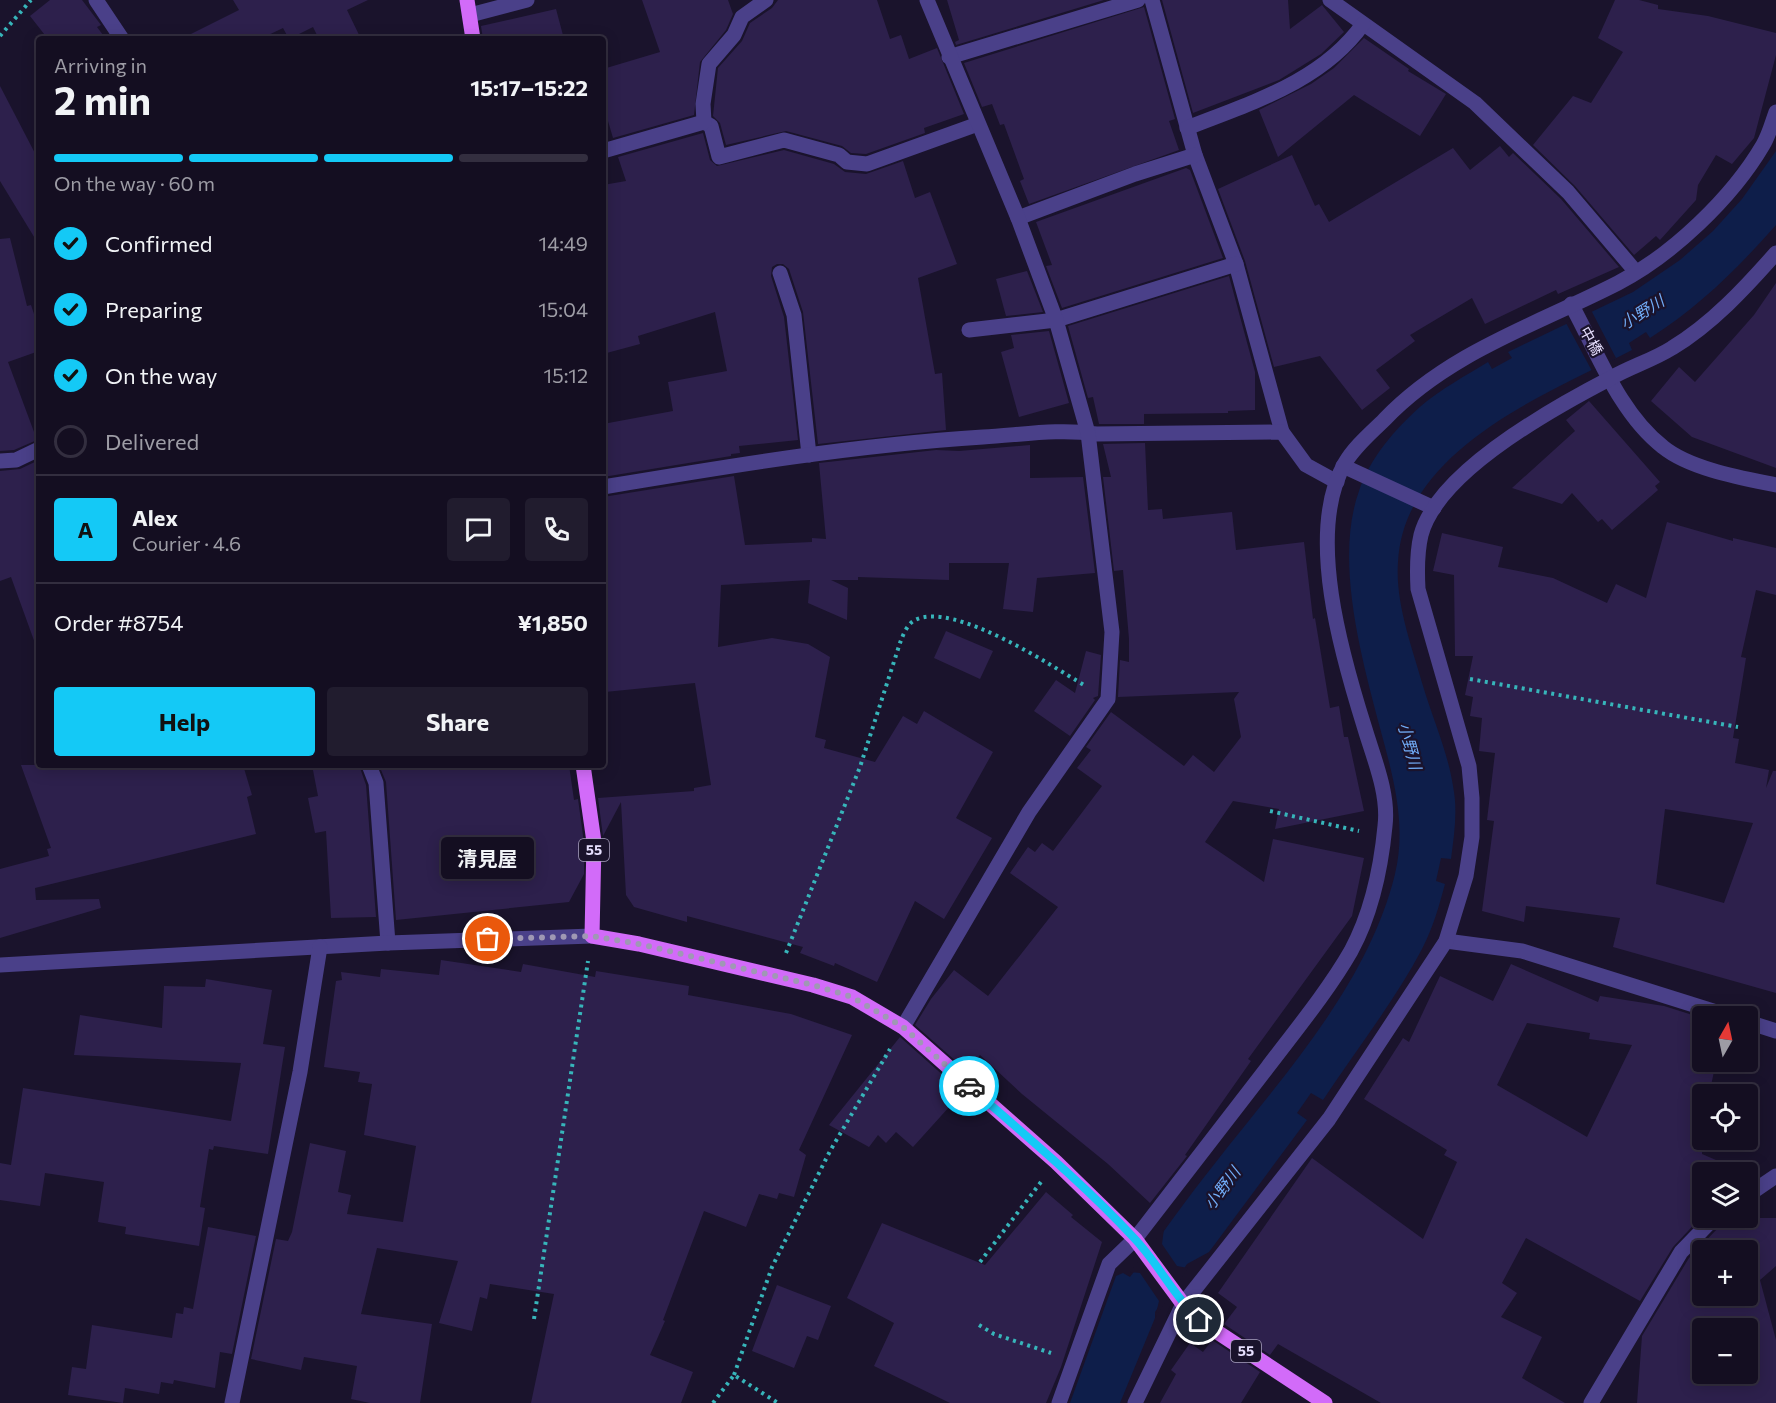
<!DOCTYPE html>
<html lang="en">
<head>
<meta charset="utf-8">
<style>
  :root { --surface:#140e21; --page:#211c2e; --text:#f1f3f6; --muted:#9d9ca5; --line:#332e3f; --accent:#14c9f6 }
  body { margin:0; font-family:Commissioner,"Noto Sans JP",sans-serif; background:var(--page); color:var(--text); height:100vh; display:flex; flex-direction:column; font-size:22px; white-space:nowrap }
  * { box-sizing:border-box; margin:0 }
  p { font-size:20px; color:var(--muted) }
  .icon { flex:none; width:33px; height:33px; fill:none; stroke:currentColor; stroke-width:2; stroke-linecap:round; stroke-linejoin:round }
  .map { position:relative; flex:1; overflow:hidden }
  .side { position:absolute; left:36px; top:36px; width:570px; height:732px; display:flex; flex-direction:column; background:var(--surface); border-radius:6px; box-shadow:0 3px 15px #0003,0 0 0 2px var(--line) }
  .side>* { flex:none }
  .needle { width:39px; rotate:9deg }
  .controls { position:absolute; left:1692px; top:1006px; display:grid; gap:12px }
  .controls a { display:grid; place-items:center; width:66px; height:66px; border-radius:6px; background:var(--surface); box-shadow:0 3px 15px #0003,0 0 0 2px var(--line); font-size:30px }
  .pin { position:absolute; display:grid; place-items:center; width:51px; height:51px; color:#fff; margin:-26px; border:3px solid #fff; border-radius:50%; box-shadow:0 2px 6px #0007 }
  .courier { position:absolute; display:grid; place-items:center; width:60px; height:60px; margin:-30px; border:4px solid #14c9f6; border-radius:50%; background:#fff; color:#222; box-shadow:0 2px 8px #0007 }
  .bubble { position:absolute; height:42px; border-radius:6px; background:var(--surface); box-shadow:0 3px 15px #0003,0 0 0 2px var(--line); font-size:20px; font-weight:700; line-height:42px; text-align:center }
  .overview em { font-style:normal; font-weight:700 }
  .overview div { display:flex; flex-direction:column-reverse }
  .overview { display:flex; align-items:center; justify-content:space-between; height:102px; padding:0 18px }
  h1 { font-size:39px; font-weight:700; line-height:45px }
  .bar { display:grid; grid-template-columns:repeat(4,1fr); gap:9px 6px; align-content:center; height:72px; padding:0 18px }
  .bar i { height:8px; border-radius:4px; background:var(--line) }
  .bar .current { background:var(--accent) }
  .bar p { grid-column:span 4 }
  .line { display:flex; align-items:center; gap:15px; padding:0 18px; border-top:2px solid var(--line) }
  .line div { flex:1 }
  .round { display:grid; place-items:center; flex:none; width:63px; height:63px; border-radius:6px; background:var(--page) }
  ol { padding:0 18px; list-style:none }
  li { display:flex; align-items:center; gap:18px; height:66px }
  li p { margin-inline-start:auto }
  li .icon { padding:6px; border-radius:50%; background:var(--accent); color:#111; stroke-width:4 }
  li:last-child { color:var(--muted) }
  li i { width:33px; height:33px; border:3px solid var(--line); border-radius:50% }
  .action { display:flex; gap:12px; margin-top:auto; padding:12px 18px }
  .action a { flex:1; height:69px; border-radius:6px; background:var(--accent); color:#111; font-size:24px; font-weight:700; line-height:69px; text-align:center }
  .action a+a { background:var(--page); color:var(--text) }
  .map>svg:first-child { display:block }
  .water { fill:#0e1e4a }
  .pier { fill:#1a132c }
  .building { fill:#2d204c; fill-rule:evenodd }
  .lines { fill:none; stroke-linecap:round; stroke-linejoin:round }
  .path { stroke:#37b5ba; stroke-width:4; stroke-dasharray:3 4.5; stroke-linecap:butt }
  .minor { stroke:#4a4089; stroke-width:15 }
  .major { stroke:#d26bf9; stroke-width:15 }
  .done { stroke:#9f98b4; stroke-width:6; stroke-dasharray:0 10.8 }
  .route { stroke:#14c9f6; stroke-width:8 }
  .labels { text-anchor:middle; stroke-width:4.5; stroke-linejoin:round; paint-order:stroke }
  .shield { fill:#1a132c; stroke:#a9a2bf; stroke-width:1.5 }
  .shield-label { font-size:14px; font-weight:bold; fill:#e6dffe }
  .street-label { font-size:15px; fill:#e6dffe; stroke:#1a132c }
  .water-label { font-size:16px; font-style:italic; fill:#72adf9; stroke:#1a132c }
</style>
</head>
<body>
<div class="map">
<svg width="1776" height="1403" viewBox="0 0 1776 1403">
  <rect width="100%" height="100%" fill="#1a132c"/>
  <path class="water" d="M1776 151V225C1738 268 1699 307 1650 338L1646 332 1629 343 1632 350C1546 394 1404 449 1398 562 1395 603 1412 647 1423 686 1433 719 1448 753 1453 786 1458 811 1454 835 1451 859L1441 858 1436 881 1445 884C1439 906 1433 928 1422 949 1394 1002 1356 1050 1323 1100L1311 1093 1297 1113 1307 1120 1209 1252 1187 1264 1155 1312V1318L1120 1403H1070L1116 1276 1123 1273 1130 1277C1159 1239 1186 1199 1216 1162 1284 1075 1368 984 1395 874 1407 824 1393 776 1380 728 1362 659 1334 561 1359 491 1370 458 1394 430 1421 406 1441 389 1465 376 1488 362L1492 369 1512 358 1508 352 1633 292 1680 260 1713 231 1742 199Z"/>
  <g class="pier">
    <path d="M1591 310 1616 358 1592 371 1566 323Z"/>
    <path d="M1164 1229 1162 1244 1177 1266 1188 1268 1155 1318 1159 1301 1140 1273 1130 1272Z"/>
  </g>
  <g class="building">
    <path d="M50 0H82L101 25 97 27 106 39H48L30 16Z"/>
    <path d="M233 0H368L347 10 361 39H319L313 27 289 39 283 28 260 39H181L239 10Z"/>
    <path d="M642 0H728L733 14 726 30 700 62 694 115 613 138 603 104V69L660 52Z"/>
    <path d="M778 0H877L890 39 901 35 909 59 937 48 964 114 924 128 925 133 866 154 851 153 842 146 786 131 726 145 720 123 713 116 718 68 742 41 750 23 772 8Z"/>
    <path d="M947 0H1104L956 45 955 42 959 40Z"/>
    <path d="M1162 0H1288L1290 29 1322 5 1344 32 1321 54 1279 80 1193 113Z"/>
    <path d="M1615 0H1639L1658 5V9L1708 16 1776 33V55L1754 138 1732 164 1716 155 1698 185 1696 200 1660 240 1656 236 1634 255 1575 186 1533 145 1573 96 1591 103 1623 52 1598 38Z"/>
    <path d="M1144 7 1175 119 1169 121 1179 150 1029 204 1020 181 1024 179 1004 124 1000 125 992 104 982 107 964 63Z"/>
    <path d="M556 9 564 39H483L481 26Z"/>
    <path d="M1364 38 1409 69 1408 71 1446 94 1420 136 1354 95 1278 157 1259 110 1311 84 1334 68Z"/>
    <path d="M0 86 39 161V245L0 181Z"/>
    <path d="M703 133 710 160 717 166 784 150 834 164 845 172 866 174 903 161 915 198 930 192 957 264 918 278 935 374 942 373 946 430 818 444 803 312 789 269 783 264H777L772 267 771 276 784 317 798 440 739 446 740 453 731 454V456L603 477V424L673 411 668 382 727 371 715 312 638 336 640 344 603 354V185L626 181 618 157Z"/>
    <path d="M1500 146 1509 157 1513 153 1561 199 1619 267 1558 294 1556 290 1485 324 1472 298 1410 335 1415 341 1376 370 1390 388 1362 410 1320 356 1274 367 1245 261 1218 189 1292 155 1315 206 1319 204 1329 222 1453 148 1470 170Z"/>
    <path d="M1186 168 1190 170 1223 258 1062 308 1046 266 1052 265 1036 222Z"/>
    <path d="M10 238 27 306 31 305 39 329V351L8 362 37 440 14 450 0 451V239Z"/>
    <path d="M1027 271 1043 312 1006 316 996 279Z"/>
    <path d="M1229 276 1255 372V410L1228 411V413L1144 414V424H1099L1093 397 1088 398 1068 326Z"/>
    <path d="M1776 283V468L1692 437 1651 401 1679 367 1695 382 1754 315Z"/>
    <path d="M1049 331 1069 403 1019 417 1001 352 1014 348 1011 335Z"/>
    <path d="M1589 401 1660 482 1655 486 1658 490 1612 530 1602 519 1598 522 1572 493 1562 504 1512 488 1575 431 1566 420Z"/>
    <path d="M1145 443 1148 510 1162 509 1163 519 1232 512 1236 550 1304 542 1313 619 1315 618 1330 708 1339 706 1344 737H1348L1364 811 1275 829 1279 809 1233 801 1205 842 1264 882 1273 839 1364 858 1352 916 1248 1059 1251 1061 1185 1155 1187 1156 1150 1203 1108 1164 1022 1094 980 1055 967 1071 915 1025 931 999 954 970 988 996 1058 907 1010 873 1028 847 1035 852 1042 843 1053 851 1102 786 1077 768 1091 750 1086 747 1111 712 1184 766 1193 755 1214 772 1241 737 1234 699 1239 692 1118 697 1120 660 1129 662V639L1123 570 1114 571 1103 477H1111L1103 444Z"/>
    <path d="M1030 445V478L1083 477 1095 573 1037 578 1033 612 1003 609 1009 563H949V580L858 577V580H831L848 588 847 620 808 603 810 580 721 585 718 647 772 638 808 644 830 657 815 737 826 740 824 748 875 762 903 716 917 724 924 711 993 752 956 818 992 838 944 919 915 901 877 982 835 963 834 966 800 953 803 947 687 916V922L634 907 626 895 621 802 603 836 598 798 694 791V788L711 785 695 683 605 692 603 497 734 476 745 545 812 542V538L826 539 819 463 936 450 959 451Z"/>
    <path d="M39 460V645L36 646 11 577 0 581V471L20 469Z"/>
    <path d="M1667 522 1733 541V538L1776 548V595L1756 590 1741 657 1746 658 1733 738 1739 739 1735 763 1769 770 1766 788 1773 771H1776V993L1613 947 1620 918 1526 906 1524 922 1482 911 1494 821 1487 820 1495 753 1479 751 1482 718 1470 716 1473 697 1465 695 1473 656H1455L1454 575 1433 571 1442 533 1503 547 1498 567 1553 578 1607 603 1616 584 1646 598ZM1665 809 1753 823 1724 903 1656 884Z"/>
    <path d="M946 631 993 651 980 679 934 658Z"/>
    <path d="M1086 651 1101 655 1098 696 1093 698 1095 700 1070 736 1034 711 1056 680 1075 693Z"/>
    <path d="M21 765H243L252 795 247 797 256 834 35 888 36 900 99 899 101 908 0 938V869L49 856 47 849 51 848Z"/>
    <path d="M312 765H359L366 785 376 917 331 918 326 831 315 833 308 798 318 796Z"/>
    <path d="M379 765H569L574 800 578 799 584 843V874L569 902 396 920 386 782Z"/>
    <path d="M441 960 521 972 523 964 595 977 596 971 689 986 688 995 791 1014 852 1035 799 1150 806 1155 794 1197 779 1193 777 1199 759 1194 746 1227 704 1211 663 1320 665 1321 650 1355 693 1372 681 1403H531L554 1294 490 1284 487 1299 480 1297 472 1331 439 1323 458 1261 377 1248 361 1314 432 1324 420 1403H370L351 1399 357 1366 304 1357 301 1370 251 1359 276 1239 288 1241 292 1232 310 1143 346 1151 338 1192 351 1195 347 1214 403 1222 416 1146 364 1135 372 1084 358 1082 360 1072 324 1067 336 981 342 980 341 972 380 977 381 969 439 975Z"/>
    <path d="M1511 964 1598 1002 1600 996 1664 1006 1702 1018V1062H1716L1709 1095H1702V1154L1730 1166 1727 1173H1702V1216L1673 1247 1640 1301 1526 1238 1502 1283 1517 1293 1501 1317 1542 1337 1522 1378 1565 1403H1381L1278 1344 1270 1355 1224 1324 1237 1307 1218 1293 1312 1158 1423 1239 1457 1162 1444 1155 1447 1150 1364 1099 1403 1038 1409 1042 1440 976 1493 1001ZM1527 1023 1590 1033 1589 1039 1632 1045 1587 1137 1497 1085Z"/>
    <path d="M206 979 272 990 263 1044 285 1047 268 1154 214 1146 213 1150 209 1149 200 1207 205 1208 199 1246 125 1234 126 1227 98 1222 104 1182 45 1173 40 1206 0 1200V1163L11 1165 23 1088 231 1121 241 1063 74 1055 80 1015 162 1028 164 986 205 987Z"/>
    <path d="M900 1037 955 1086 944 1100 950 1106 913 1147 896 1132 886 1143 878 1135 869 1147 829 1125Z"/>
    <path d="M1046 1192 1073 1215 1071 1217 1102 1242 1061 1367 1046 1403H950L874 1366 894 1323 847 1298 882 1223 985 1265Z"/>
    <path d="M1724 1218H1776V1266L1760 1280 1776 1340V1403H1637L1642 1336 1689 1258 1721 1225ZM1702 1251H1748V1296H1702ZM1702 1329H1748V1374H1702Z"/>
    <path d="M208 1227 256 1236 232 1354 220 1352 215 1388 174 1380 173 1384 161 1382 159 1394 125 1388 123 1403 68 1395 72 1367 86 1369 92 1325 172 1338 176 1313 183 1314 184 1307 193 1309Z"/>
    <path d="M777 1285 831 1306 818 1340 807 1336 794 1368 752 1351Z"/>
    <path d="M1212 1340 1260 1372 1241 1403H1160L1176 1374 1171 1370 1190 1343 1203 1352Z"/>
  </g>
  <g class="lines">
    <g class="path">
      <path d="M0 36 31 0"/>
      <path d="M1470 679 1738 727"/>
      <path d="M1270 811 1359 831"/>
      <path d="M786 953 860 767 900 643C903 635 907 624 915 620 954 601 1050 665 1084 685"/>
      <path d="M980 1262 1041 1182"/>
      <path d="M534 1319 588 961"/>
      <path d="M979 1325 994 1334 1051 1353"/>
      <path d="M734 1375 772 1267 830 1151 890 1049"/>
      <path d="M713 1403 734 1375 778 1403"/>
    </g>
    <g class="minor">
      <path d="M96 0 122 39"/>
      <path d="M1152 0 1195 155 1236 264 1282 432"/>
      <path d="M1330 0 1475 103 1568 192 1636 272"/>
      <path d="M470 15 527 0"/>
      <path d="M949 57 1138 0"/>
      <path d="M704 122 711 126 719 157 784 140 839 155 847 162 867 164 978 124"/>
      <path d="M1187 128C1250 103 1322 82 1363 24"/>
      <path d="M603 151 704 122 703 104 709 64 734 35 742 17 766 0"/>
      <path d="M1018 218 1135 174 1195 155"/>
      <path d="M780 273 794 315 809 455"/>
      <path d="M1571 304C1597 351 1619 413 1663 447 1690 469 1742 478 1776 485"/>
      <path d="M969 330 1056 320 1236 264"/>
      <path d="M0 461 16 460 39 449"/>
      <path d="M1343 466 1434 508"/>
      <path d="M603 487C729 466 855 445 983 437 1020 435 1060 428 1096 434L1282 432 1306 465 1337 482"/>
      <path d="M369 765 376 783 388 943"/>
      <path d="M1446 941 1522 951 1732 1017"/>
      <path d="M0 965 388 943 592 936"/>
      <path d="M1748 1022 1776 1031"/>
      <path d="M903 1027 1029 812 1108 699 1112 632 1088 433 1056 320 1018 218 927 0"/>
      <path d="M1748 1195 1776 1176"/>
      <path d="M232 1403 300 1072 320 947"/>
      <path d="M1059 1403 1109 1264 1135 1239C1179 1182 1223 1125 1267 1068 1295 1031 1328 991 1351 951 1371 914 1381 868 1385 826 1389 794 1374 759 1365 729 1342 656 1305 532 1345 463 1355 446 1371 433 1384 420 1449 352 1536 325 1618 283 1672 255 1732 198 1763 145 1769 135 1772 123 1776 112"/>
      <path d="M1135 1403 1183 1304 1329 1119 1446 941 1466 876 1472 837V798L1469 766 1418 589C1417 571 1417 552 1421 535 1438 471 1555 407 1611 378 1630 367 1653 360 1672 348 1712 324 1746 287 1776 253"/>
      <path d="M1591 1403 1681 1252 1714 1218"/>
    </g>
    <g class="major">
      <path d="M467 0 473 39"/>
      <path d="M583 765 594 842 592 936 639 944 813 985 852 997 903 1027 1056 1162 1135 1239 1183 1304 1199 1320 1325 1403"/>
    </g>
  </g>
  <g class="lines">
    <path class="done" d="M488 939 592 936 639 944 813 985 852 997 903 1027 969 1086"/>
    <path class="route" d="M969 1086C1025 1135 1083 1183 1134 1238 1158 1263 1173 1295 1199 1320"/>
  </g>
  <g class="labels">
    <g class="shield">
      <rect x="579" y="839" width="30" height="22" rx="4.5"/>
      <rect x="1231" y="1340" width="30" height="22" rx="4.5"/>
    </g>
    <g class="shield-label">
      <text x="594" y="855">55</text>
      <text x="1246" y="1356">55</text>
    </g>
    <g class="street-label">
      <text transform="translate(1591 341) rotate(61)" y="5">中橋</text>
    </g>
    <g class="water-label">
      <text transform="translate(1642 312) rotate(-32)" y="6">小野川</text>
      <text transform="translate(1410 746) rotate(75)" y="6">小野川</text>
      <text transform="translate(1222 1188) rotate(-53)" y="6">小野川</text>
    </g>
  </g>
</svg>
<div class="controls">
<a><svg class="needle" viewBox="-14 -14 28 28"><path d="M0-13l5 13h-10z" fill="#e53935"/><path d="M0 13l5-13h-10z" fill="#9d9ca5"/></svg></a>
<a><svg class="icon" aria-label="locate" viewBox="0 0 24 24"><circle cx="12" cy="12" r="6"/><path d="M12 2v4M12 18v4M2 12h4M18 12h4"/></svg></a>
<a><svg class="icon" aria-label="layers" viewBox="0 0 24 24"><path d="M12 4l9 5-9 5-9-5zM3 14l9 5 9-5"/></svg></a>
<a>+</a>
<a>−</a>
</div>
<div class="pin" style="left:488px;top:939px;background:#ea580c"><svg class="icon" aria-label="bag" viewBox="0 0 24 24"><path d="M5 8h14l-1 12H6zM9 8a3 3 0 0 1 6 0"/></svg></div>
<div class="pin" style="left:1199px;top:1320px;background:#1f2937"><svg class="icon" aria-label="home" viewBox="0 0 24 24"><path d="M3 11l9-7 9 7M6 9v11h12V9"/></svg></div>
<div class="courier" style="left:969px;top:1086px"><svg class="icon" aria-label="car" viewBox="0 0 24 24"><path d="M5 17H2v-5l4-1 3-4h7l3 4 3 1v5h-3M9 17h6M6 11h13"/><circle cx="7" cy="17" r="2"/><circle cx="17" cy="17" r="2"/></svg></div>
<div class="bubble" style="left:441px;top:837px;width:93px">清見屋</div>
<section class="side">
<div class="overview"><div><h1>2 min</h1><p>Arriving in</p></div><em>15:17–15:22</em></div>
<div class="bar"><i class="current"></i><i class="current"></i><i class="current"></i><i></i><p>On the way · 60 m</p></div>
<ol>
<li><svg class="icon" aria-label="check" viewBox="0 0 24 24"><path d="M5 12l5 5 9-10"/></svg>Confirmed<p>14:49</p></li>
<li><svg class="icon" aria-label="check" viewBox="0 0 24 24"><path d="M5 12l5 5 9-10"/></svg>Preparing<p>15:04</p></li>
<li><svg class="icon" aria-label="check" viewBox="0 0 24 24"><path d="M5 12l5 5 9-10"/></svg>On the way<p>15:12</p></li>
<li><i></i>Delivered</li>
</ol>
<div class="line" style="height:108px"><b class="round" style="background:var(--accent);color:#111">A</b><div><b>Alex</b><p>Courier · 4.6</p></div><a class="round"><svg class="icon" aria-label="chat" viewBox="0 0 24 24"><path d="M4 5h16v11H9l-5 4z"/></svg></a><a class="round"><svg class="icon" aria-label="phone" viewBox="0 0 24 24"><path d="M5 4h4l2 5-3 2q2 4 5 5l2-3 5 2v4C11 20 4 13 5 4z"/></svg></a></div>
<div class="line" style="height:78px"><div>Order #8754</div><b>¥1,850</b></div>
<div class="action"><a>Help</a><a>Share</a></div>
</section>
</div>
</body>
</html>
